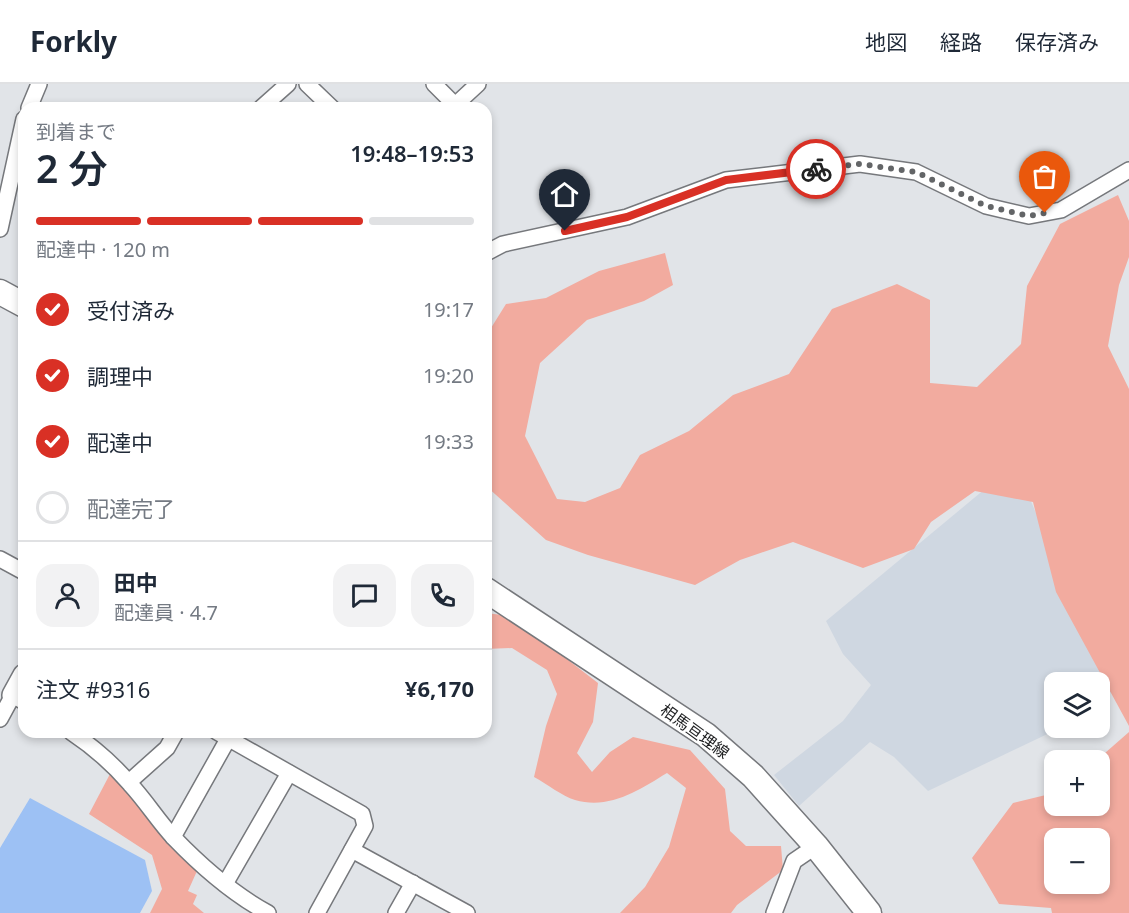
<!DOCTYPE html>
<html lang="ja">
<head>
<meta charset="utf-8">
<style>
  :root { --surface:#fff; --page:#f2f2f3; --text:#1f2937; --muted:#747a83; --line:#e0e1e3; --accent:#d93025 }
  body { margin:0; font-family:"Noto Sans","Noto Sans JP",sans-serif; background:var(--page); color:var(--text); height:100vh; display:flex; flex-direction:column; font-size:22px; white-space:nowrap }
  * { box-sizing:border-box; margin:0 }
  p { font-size:20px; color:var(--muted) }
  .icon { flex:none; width:33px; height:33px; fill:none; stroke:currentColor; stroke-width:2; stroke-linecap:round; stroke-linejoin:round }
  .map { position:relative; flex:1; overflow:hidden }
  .details { position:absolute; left:18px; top:18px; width:474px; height:636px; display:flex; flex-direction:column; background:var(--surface); border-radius:18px; box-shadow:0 3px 9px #0003 }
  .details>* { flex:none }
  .tools { position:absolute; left:1044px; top:588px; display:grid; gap:12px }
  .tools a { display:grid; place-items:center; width:66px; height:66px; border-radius:12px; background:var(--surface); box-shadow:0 3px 9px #0003; font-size:30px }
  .pin { position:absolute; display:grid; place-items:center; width:51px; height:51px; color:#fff; margin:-62px -26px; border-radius:50% 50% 50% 0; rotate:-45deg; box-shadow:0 0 6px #0007 }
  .pin .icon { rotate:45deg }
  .courier { position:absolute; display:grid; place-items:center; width:60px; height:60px; margin:-30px; border:4px solid #d93025; border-radius:50%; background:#fff; color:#222; box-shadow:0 2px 8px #0007 }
  .headline em { font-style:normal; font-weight:600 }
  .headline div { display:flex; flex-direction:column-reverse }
  .headline { display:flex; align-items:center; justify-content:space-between; height:102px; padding:0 18px }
  h1 { font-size:39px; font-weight:600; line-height:45px }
  .bar { display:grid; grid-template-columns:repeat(4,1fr); gap:9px 6px; align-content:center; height:72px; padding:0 18px }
  .bar i { height:8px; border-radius:4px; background:var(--line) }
  .bar .current { background:var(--accent) }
  .bar p { grid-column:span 4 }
  .line { display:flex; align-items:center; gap:15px; padding:0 18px; border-top:2px solid var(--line) }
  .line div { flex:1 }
  .round { display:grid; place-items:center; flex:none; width:63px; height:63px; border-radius:18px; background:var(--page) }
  ol { padding:0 18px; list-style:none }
  li { display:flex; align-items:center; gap:18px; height:66px }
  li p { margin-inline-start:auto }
  li .icon { padding:6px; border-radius:50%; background:var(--accent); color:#fff; stroke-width:4 }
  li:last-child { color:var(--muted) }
  li i { width:33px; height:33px; border:3px solid var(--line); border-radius:50% }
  header { display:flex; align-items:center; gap:36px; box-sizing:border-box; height:84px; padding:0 30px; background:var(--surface); border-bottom:2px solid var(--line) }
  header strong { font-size:28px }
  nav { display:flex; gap:33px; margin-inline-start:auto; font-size:21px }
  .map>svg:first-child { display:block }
  .built { fill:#cfd7e1 }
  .green { fill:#f2ab9f; fill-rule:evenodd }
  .water { fill:#9dc1f4 }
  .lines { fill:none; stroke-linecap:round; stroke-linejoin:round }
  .street-casing { stroke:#76787c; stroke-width:18 }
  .secondary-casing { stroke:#76787c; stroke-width:24 }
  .primary-casing { stroke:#76787c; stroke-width:27 }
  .street { stroke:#fff; stroke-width:15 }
  .secondary { stroke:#fff; stroke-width:21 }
  .primary { stroke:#fff; stroke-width:24 }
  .done { stroke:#636567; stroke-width:6; stroke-dasharray:0 10.8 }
  .route { stroke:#d93025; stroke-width:8 }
  .labels { text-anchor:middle; stroke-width:4.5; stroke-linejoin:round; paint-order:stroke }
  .street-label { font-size:16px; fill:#1f2022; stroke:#fff }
</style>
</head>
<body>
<header>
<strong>Forkly</strong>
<nav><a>地図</a><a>経路</a><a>保存済み</a></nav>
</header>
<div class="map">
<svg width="1129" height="829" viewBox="0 0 1129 829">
  <rect width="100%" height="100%" fill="#e1e4e8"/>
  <path class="built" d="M1015 380 1112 607 1100 618V598H1054V644H1060L928 707 894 673 870 658 799 722 774 691 843 637 871 601 843 570 826 537Z"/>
  <g class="green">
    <path d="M1118 111 1129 137V173L1119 201 1108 262 1129 305V642L1056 508 1033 418 975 407 931 438 914 465 863 484 793 458 740 476 695 501 588 471 546 456 486 402V252L506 220 546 214 599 187 665 169 673 201 644 217 587 236 540 279 525 352 557 415 585 418 620 404 640 371 689 347 733 311 789 290 832 225 897 200 930 216V299L977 303 1021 260 1027 202 1060 140Z"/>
    <path d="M486 529 502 531 546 559 598 599 593 638 577 669 592 688 610 668 633 653 690 666 725 705 730 747 746 762H781L783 786 737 821 731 829H620L645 803 669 763 686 704 667 689C639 706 610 726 575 716 562 712 547 700 534 693L546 642 557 610 547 586 512 564 486 565Z"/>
    <path d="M1129 648V829H1052L1051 824 999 820 972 774 1013 719 1054 709V722H1100V676H1097ZM1054 754H1100V800H1054Z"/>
    <path d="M110 690 138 719 156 745 197 787 188 807 197 811 193 820 204 829H150L162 805 152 771 89 730Z"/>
  </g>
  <path class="water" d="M30 714 145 776 152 807 140 829H0V764Z"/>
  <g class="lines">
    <defs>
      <g id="street">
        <path d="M307 0 332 24"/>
        <path d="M434 0 455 21"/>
        <path d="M29 24 39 0"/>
        <path d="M261 24 288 0"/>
        <path d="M452 24 478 0"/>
        <path d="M0 145 24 35"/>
        <path d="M486 169 503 160 627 133 726 96 860 80 916 88 986 122 1029 132 1061 126 1129 86"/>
        <path d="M0 475 24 488"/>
        <path d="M0 635 13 611 24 618"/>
        <path d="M71 648C92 662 113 680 130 700 146 717 158 737 174 754 201 782 233 810 268 829"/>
        <path d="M217 648 362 730 365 742 317 829"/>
        <path d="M129 698 167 664 176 648"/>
        <path d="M173 753 228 655"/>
        <path d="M352 766 467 829"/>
        <path d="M225 800 289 689"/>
        <path d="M396 829 413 799"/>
        <path d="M774 829 794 777 816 762"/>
      </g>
      <path id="secondary" d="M13 611 24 591"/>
      <g id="primary">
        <path d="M0 208 24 221"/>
        <path d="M486 506 706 651 753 692 816 762 869 829"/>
      </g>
    </defs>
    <use href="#street" class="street-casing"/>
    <use href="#secondary" class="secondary-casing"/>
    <use href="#primary" class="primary-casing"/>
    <use href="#street" class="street"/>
    <use href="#secondary" class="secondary"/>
    <use href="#primary" class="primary"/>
  </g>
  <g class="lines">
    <path class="done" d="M816 85 860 80 916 88 986 122 1029 132 1045 129"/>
    <path class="route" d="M565 147 627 133 726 96 816 85"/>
  </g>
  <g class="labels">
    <g class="street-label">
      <text transform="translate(695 647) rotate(36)" y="6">相馬亘理線</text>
    </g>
  </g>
</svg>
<div class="tools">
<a><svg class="icon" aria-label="layers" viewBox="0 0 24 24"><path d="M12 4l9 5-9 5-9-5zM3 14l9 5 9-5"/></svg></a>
<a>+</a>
<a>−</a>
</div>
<div class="pin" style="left:1045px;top:129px;background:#ea580c"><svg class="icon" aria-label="bag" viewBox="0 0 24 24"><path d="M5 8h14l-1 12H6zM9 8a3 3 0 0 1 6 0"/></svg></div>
<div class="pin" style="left:565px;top:147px;background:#1f2937"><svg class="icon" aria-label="home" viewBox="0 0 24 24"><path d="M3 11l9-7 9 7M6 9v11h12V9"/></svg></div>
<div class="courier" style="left:816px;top:85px"><svg class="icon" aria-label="bike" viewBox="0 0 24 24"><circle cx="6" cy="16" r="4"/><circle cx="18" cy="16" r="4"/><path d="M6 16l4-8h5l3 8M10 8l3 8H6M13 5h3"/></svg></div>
<section class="details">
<div class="headline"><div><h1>2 分</h1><p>到着まで</p></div><em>19:48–19:53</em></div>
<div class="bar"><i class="current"></i><i class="current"></i><i class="current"></i><i></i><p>配達中 · 120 m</p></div>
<ol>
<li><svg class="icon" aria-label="check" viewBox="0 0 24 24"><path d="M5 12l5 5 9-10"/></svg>受付済み<p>19:17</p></li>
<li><svg class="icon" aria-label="check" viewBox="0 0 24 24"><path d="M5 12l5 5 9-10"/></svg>調理中<p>19:20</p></li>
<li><svg class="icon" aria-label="check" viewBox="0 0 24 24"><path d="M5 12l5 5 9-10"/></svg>配達中<p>19:33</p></li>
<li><i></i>配達完了</li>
</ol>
<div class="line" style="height:108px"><a class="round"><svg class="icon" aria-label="person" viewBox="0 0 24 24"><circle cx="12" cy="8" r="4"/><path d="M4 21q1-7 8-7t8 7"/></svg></a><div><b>田中</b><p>配達員 · 4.7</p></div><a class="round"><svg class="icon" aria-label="chat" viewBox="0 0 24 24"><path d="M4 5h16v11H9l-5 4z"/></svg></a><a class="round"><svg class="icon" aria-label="phone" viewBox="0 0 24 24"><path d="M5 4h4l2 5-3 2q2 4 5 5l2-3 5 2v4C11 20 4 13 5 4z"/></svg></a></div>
<div class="line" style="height:78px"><div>注文 #9316</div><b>¥6,170</b></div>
</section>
</div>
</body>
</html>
